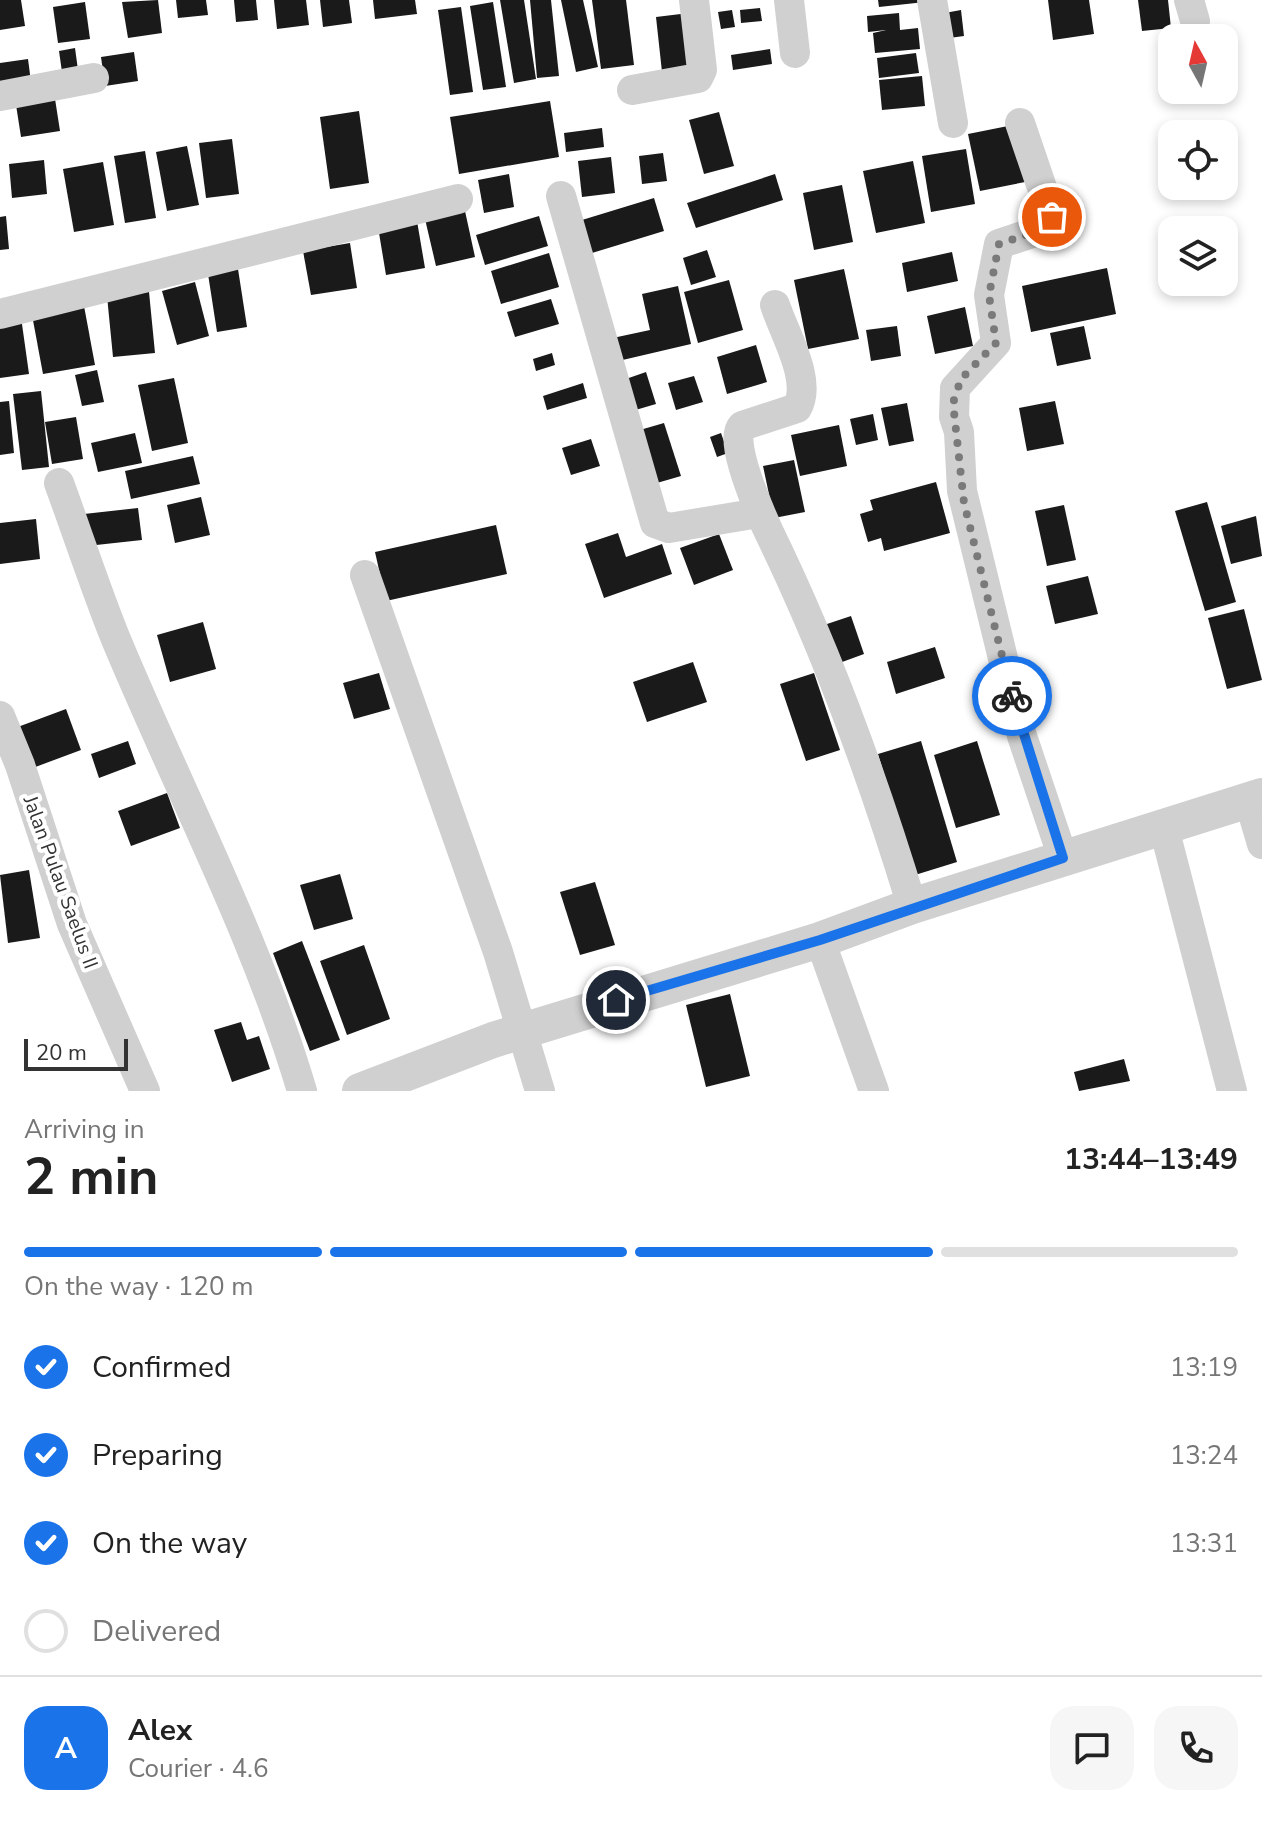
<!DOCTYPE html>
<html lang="en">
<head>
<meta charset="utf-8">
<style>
  :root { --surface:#fff; --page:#f6f6f6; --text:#222; --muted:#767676; --line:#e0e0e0; --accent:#1a73e8 }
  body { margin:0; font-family:"Nunito Sans",sans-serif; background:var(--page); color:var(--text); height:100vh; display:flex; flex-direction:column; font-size:30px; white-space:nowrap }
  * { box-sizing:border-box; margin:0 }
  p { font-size:26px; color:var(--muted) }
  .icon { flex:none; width:44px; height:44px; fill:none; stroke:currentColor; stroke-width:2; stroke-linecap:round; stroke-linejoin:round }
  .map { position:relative; height:1091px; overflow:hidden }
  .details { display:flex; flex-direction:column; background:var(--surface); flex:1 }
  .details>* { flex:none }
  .needle { width:52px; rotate:352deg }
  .tools { position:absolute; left:1158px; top:24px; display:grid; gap:16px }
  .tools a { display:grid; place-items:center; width:80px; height:80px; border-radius:16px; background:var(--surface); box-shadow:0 4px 12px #0003; font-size:40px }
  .scale { position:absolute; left:24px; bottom:20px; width:104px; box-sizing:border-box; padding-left:8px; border:4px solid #333; border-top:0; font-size:22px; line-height:28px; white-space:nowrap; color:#333; -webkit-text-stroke:6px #fff; paint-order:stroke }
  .pin { position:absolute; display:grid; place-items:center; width:68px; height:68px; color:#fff; margin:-34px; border:4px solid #fff; border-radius:50%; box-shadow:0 2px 8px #0007 }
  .courier { position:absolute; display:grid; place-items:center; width:80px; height:80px; margin:-40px; border:6px solid #1a73e8; border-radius:50%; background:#fff; color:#222; box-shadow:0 2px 10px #0007 }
  .overview em { font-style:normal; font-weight:700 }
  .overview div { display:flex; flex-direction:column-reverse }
  .overview { display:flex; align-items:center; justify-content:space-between; height:136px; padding:0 24px }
  h1 { font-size:52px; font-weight:700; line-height:60px }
  .bar { display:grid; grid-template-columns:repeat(4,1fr); gap:12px 8px; align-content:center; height:96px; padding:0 24px }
  .bar i { height:10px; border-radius:6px; background:var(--line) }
  .bar .on { background:var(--accent) }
  .bar p { grid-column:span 4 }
  .line { display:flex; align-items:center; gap:20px; padding:0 24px; border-top:2px solid var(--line) }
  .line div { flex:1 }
  .round { display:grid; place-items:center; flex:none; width:84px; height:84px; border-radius:24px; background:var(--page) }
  ol { padding:0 24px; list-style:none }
  li { display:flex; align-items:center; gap:24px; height:88px }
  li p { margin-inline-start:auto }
  li .icon { padding:8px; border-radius:50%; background:var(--accent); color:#fff; stroke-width:4 }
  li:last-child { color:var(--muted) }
  li i { width:44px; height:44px; border:4px solid var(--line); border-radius:50% }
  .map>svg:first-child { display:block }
  .building { fill:#1a1a1a }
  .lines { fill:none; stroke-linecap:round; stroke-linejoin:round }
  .minor { stroke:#d0d0d0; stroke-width:30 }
  .tertiary { stroke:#d0d0d0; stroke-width:36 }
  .done { stroke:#7a7a7a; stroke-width:8; stroke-dasharray:0 14.4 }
  .route { stroke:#1a73e8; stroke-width:10 }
  .labels { text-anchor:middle; stroke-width:8; stroke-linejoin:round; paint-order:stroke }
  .street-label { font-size:20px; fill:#333; stroke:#fff }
</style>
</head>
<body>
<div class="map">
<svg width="1262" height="1091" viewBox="0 0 1262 1091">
  <rect width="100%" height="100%" fill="#fff"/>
  <g class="building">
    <path d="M0 0H21L25 26 0 30Z"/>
    <path d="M158 0 162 33 128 38 122 2Z"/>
    <path d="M176 0H206L208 15 178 18Z"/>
    <path d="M234 0H256L258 20 236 22Z"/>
    <path d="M274 0H306L309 25 277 29Z"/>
    <path d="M320 0H349L352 23 323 27Z"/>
    <path d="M373 0H415L417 14 375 19Z"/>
    <path d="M500 0H524L536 79 514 83Z"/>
    <path d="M530 0H551L559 76 537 78Z"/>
    <path d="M561 0H583L598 67 576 72Z"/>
    <path d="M592 0H626L634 65 601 69Z"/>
    <path d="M878 0H925V2L879 7Z"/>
    <path d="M1048 0H1089L1094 34 1053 40Z"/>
    <path d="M1138 0H1168L1171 28 1142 31Z"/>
    <path d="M85 2 90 39 58 43 53 7Z"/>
    <path d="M493 2 506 87 483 90 470 6Z"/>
    <path d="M461 7 473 92 450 95 438 10Z"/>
    <path d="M760 8 762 21 741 23 740 10Z"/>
    <path d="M732 10 735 27 721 29 718 12Z"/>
    <path d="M961 10 964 36 942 39 939 14Z"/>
    <path d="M689 13 695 69 662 72 656 17Z"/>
    <path d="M899 13 900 30 918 28 920 49 875 53 873 33 886 30 868 32 867 16Z"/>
    <path d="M75 48 78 70 62 72 59 51Z"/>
    <path d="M770 49 772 64 733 70 731 55Z"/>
    <path d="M134 52 138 81 105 86 101 57Z"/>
    <path d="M916 53 919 73 879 78 877 58Z"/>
    <path d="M28 59 31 82 0 87V63Z"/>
    <path d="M922 76 925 106 882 110 879 80Z"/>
    <path d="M55 99 60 131 21 137 16 105Z"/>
    <path d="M550 101 559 157 459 174 450 117Z"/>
    <path d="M359 111 369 183 330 189 320 117Z"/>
    <path d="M719 112 734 166 704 174 689 120Z"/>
    <path d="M1013 125 1025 182 980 191 968 134Z"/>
    <path d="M602 128 604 147 566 152 564 133Z"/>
    <path d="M232 139 239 194 206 198 199 143Z"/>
    <path d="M187 146 199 205 167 211 156 152Z"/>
    <path d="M966 149 975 204 931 212 922 156Z"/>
    <path d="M145 151 156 218 125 223 114 156Z"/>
    <path d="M663 153 667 181 642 184 639 156Z"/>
    <path d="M611 157 615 193 582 197 578 161Z"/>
    <path d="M44 160 47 194 12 198 9 164Z"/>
    <path d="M913 161 925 223 876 233 863 171Z"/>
    <path d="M103 162 114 225 74 232 63 169Z"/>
    <path d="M509 174 514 207 484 213 478 180Z"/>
    <path d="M775 174 783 200 696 228 687 203Z"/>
    <path d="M842 185 853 242 814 250 803 193Z"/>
    <path d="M654 198 664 231 592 253 582 220Z"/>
    <path d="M465 211 475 257 436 266 425 219Z"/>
    <path d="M6 216 9 249 0 250V217Z"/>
    <path d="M539 216 548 246 485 265 476 235Z"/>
    <path d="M417 221 425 268 386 275 378 227Z"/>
    <path d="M350 243 357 288 311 295 303 251Z"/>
    <path d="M707 250 716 277 691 285 683 258Z"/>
    <path d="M952 252 958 281 907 292 902 263Z"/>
    <path d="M549 253 559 287 501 304 491 271Z"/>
    <path d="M1107 268 1116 314 1031 332 1022 286Z"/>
    <path d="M238 269 247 327 217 332 208 274Z"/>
    <path d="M844 269 859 339 808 349 794 280Z"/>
    <path d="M729 280 743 330 698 343 684 292Z"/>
    <path d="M195 282 209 336 177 345 162 291Z"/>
    <path d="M678 286 691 344 614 362 608 339 650 330 642 294Z"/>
    <path d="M149 292 155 353 113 357 107 296Z"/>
    <path d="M551 299 559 324 515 337 507 312Z"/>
    <path d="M84 306 95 365 43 374 32 315Z"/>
    <path d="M965 307 973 346 935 354 927 316Z"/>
    <path d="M21 317 29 374 0 378V320Z"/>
    <path d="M897 326 901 356 871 361 866 330Z"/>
    <path d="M1084 326 1091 359 1057 366 1050 333Z"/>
    <path d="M756 345 767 382 727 394 717 357Z"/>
    <path d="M552 353 555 365 536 371 533 359Z"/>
    <path d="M97 370 104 402 82 406 75 375Z"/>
    <path d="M646 372 656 404 632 411 623 380Z"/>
    <path d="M694 376 703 402 676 410 668 383Z"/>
    <path d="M174 378 188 443 152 451 138 385Z"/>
    <path d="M583 383 587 398 547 410 543 396Z"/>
    <path d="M41 391 49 467 22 470 13 394Z"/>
    <path d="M9 401 14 453 0 455V402Z"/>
    <path d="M1055 401 1064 444 1027 451 1019 408Z"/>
    <path d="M907 403 914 441 889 446 881 408Z"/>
    <path d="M873 414 878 440 856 445 850 419Z"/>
    <path d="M76 417 83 459 52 464 45 422Z"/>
    <path d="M664 423 681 476 650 485 633 432Z"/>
    <path d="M839 425 847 466 800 476 791 435Z"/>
    <path d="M135 433 142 463 98 472 91 443Z"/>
    <path d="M721 433 728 453 717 457 710 437Z"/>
    <path d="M591 439 600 466 571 475 562 448Z"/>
    <path d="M193 456 200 484 131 499 125 471Z"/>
    <path d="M794 460 805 512 774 518 763 466Z"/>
    <path d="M936 482 950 533 884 551 881 538 868 542 860 514 873 510 870 500Z"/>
    <path d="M201 497 210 535 175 543 167 505Z"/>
    <path d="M1207 502 1236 602 1205 611 1175 511Z"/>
    <path d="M1064 505 1076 560 1047 566 1035 511Z"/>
    <path d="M138 508 142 540 87 546 84 514Z"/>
    <path d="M1256 516 1262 556 1231 564 1221 526Z"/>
    <path d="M36 519 40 559 0 564V523Z"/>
    <path d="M496 525 507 574 386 601 375 552Z"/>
    <path d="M618 533 626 557 662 544 672 574 604 598 585 544Z"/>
    <path d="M719 534 733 570 694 585 680 548Z"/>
    <path d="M1088 576 1098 614 1055 624 1046 586Z"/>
    <path d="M1244 609 1262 680 1227 689 1208 618Z"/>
    <path d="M851 616 864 654 834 665 821 626Z"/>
    <path d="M203 622 216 669 170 682 157 635Z"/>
    <path d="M935 647 945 678 896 694 887 662Z"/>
    <path d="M693 662 707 702 647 722 633 682Z"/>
    <path d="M379 673 390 709 354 719 343 683Z"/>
    <path d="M814 673 840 750 806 761 780 684Z"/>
    <path d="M66 709 81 750 30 769 15 728Z"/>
    <path d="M128 741 136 764 99 778 91 754Z"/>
    <path d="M921 741 957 862 915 875 878 754Z"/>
    <path d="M977 741 1000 815 956 828 934 755Z"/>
    <path d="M167 793 180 828 131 846 118 811Z"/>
    <path d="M29 870 40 938 8 943 0 875Z"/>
    <path d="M340 874 353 919 314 930 300 885Z"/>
    <path d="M595 882 615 945 580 955 560 892Z"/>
    <path d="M302 941 340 1040 310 1051 273 953Z"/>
    <path d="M364 945 390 1019 347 1035 320 961Z"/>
    <path d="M730 994 750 1076 706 1087 686 1005Z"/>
    <path d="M241 1022 247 1040 259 1036 270 1069 232 1082 214 1030Z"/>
    <path d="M1124 1059 1130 1081 1079 1091 1074 1072Z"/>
  </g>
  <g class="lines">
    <g class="minor">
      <path d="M789 0 795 53"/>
      <path d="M932 0 953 123"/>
      <path d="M1189 0 1195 21"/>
      <path d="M632 90 698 78 702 70 694 0"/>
      <path d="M0 96 94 78"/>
      <path d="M1020 123 1052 217 1044 229 999 244 989 295 996 343 955 388 954 417 959 432 962 491 1022 736 1063 858"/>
      <path d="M561 196 655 523 669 528 759 513"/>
      <path d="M775 305C784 333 813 381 797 408L742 426C726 442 768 531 778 551 833 667 875 784 912 906"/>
      <path d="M0 314 458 199"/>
      <path d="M59 483C78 535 95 587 115 637 178 789 255 933 302 1091"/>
      <path d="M365 575 498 952 540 1091"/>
      <path d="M0 716 20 765 72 924 145 1091"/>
      <path d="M1249 800 1262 844"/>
      <path d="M1164 828 1232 1091"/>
      <path d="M820 940 874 1091"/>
    </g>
    <path class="tertiary" d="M360 1091 493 1040 820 940 912 906 1262 796"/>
  </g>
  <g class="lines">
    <path class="done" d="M1012 696 964 503 953 403 961 379 996 343 989 295 999 244 1044 229 1052 217"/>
    <path class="route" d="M616 1000 820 940 1063 858 1012 696"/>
  </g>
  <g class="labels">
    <g class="street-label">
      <text transform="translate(61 882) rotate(70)" y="7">Jalan Pulau Saelus II</text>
    </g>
  </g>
</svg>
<div class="tools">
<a><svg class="needle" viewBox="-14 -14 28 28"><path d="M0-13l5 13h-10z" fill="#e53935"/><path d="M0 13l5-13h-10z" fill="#767676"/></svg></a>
<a><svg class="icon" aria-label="locate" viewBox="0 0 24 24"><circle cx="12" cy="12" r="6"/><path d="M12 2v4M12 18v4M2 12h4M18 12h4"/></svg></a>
<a><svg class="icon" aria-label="layers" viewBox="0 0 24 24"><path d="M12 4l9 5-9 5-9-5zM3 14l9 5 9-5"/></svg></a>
</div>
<div class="scale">20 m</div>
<div class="pin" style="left:1052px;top:217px;background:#ea580c"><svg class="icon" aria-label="bag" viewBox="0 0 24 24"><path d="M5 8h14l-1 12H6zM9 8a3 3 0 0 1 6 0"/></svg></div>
<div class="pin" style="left:616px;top:1000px;background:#1f2937"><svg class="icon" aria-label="home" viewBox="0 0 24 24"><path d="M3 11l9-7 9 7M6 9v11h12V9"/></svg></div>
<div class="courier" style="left:1012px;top:696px"><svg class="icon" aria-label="bike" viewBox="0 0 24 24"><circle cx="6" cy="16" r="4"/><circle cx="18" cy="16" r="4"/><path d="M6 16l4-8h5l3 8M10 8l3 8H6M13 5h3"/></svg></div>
</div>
<section class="details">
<div class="overview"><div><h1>2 min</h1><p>Arriving in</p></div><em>13:44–13:49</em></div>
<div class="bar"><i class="on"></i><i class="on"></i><i class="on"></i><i></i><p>On the way · 120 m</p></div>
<ol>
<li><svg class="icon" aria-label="check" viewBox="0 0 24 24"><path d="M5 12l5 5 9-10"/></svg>Confirmed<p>13:19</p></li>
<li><svg class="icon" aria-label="check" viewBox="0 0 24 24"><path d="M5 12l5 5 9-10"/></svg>Preparing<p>13:24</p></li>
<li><svg class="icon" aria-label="check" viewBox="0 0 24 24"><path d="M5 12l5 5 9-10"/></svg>On the way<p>13:31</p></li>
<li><i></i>Delivered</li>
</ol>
<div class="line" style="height:144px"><b class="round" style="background:var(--accent);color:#fff">A</b><div><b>Alex</b><p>Courier · 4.6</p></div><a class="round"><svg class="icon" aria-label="chat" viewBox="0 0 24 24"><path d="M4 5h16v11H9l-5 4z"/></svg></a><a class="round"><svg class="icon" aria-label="phone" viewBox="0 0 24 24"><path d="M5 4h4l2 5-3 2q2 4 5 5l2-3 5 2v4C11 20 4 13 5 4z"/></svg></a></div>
</section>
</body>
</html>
